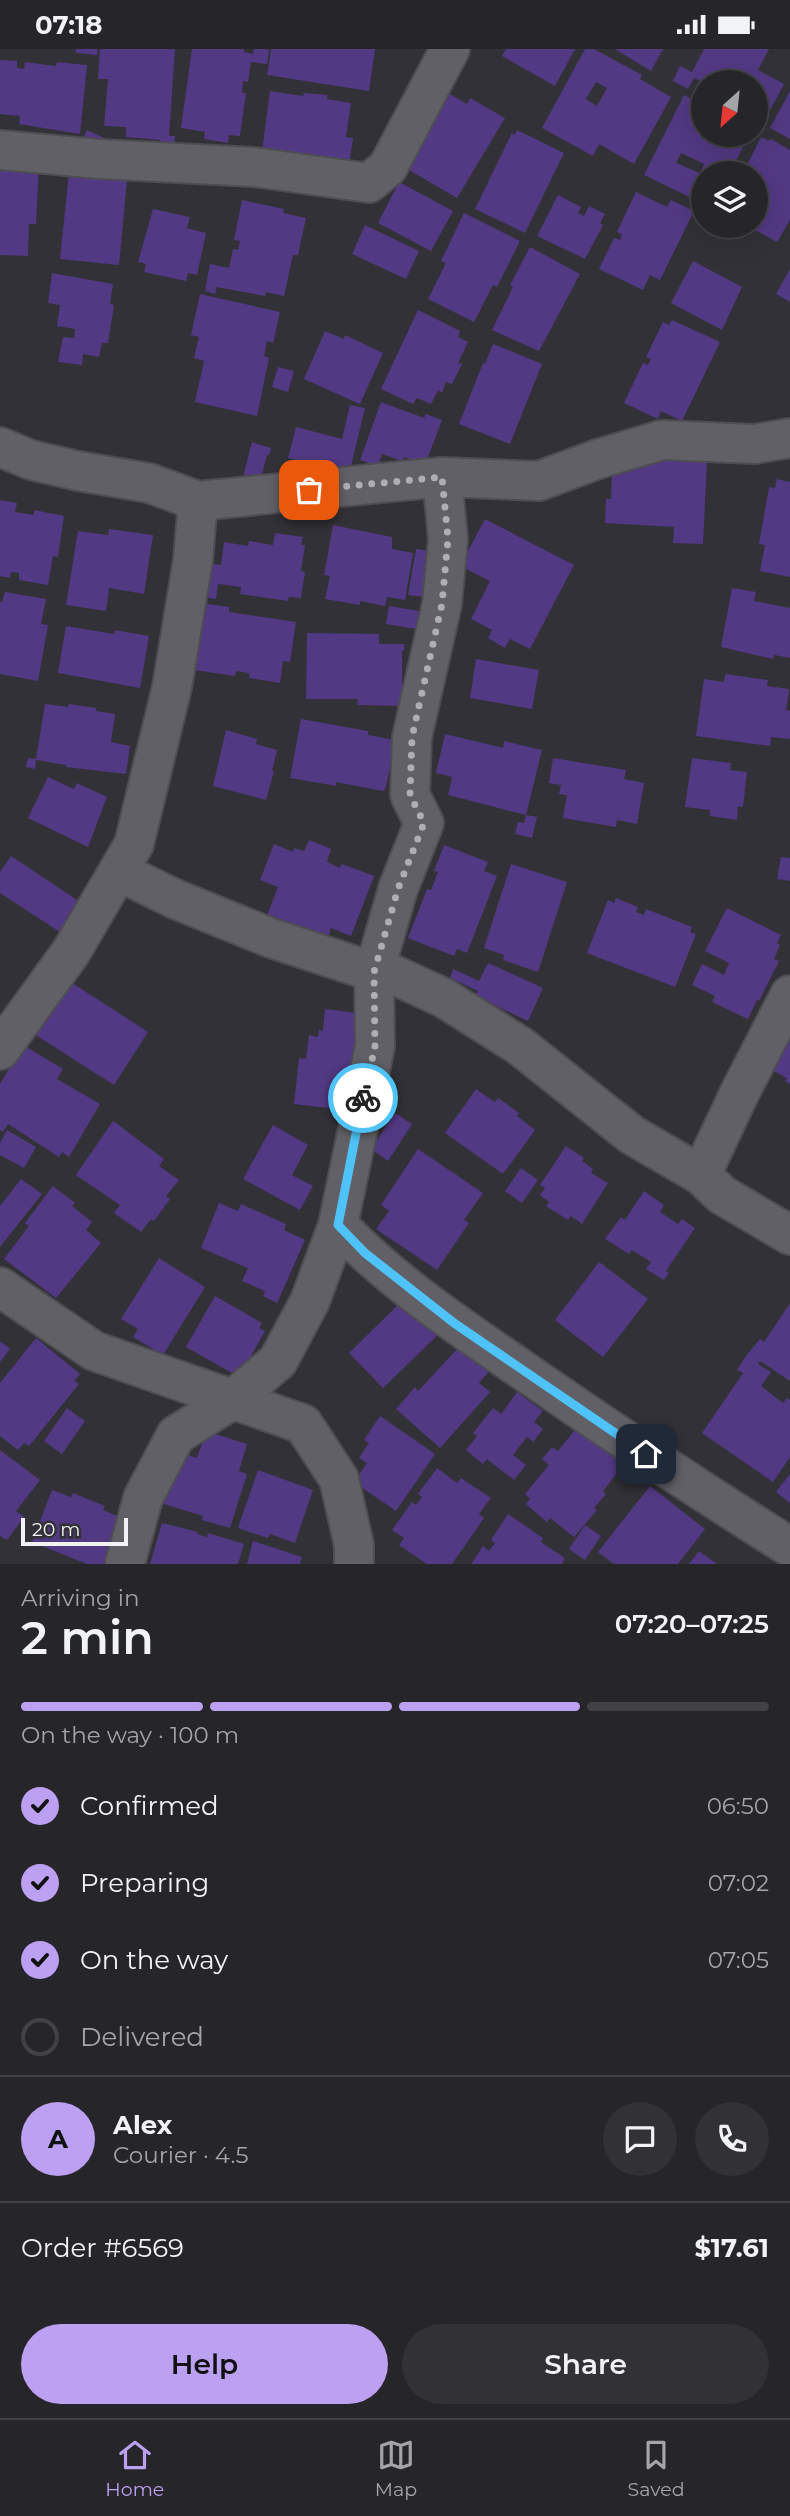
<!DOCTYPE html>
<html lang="en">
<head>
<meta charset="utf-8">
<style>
  :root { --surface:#262529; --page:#323135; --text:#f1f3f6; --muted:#a4a5a8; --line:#424246; --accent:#bca0f2 }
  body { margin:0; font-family:Montserrat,sans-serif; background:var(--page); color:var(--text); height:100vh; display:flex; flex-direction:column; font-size:26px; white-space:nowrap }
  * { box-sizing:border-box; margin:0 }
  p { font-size:23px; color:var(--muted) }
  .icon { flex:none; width:38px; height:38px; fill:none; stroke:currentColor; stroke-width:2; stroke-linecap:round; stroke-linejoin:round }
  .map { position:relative; height:1515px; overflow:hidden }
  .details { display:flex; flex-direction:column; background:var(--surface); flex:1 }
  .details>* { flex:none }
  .needle { width:46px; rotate:207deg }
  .buttons { position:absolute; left:691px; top:21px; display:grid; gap:14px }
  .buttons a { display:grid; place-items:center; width:77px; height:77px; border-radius:50%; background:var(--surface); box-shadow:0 7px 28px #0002,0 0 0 2px var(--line); font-size:35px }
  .scale { position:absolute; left:21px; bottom:18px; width:107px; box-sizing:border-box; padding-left:7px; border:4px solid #f3f2f6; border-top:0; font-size:19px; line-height:24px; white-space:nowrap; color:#f3f2f6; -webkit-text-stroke:5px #323137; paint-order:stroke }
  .pin { position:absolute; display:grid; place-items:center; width:60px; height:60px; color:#fff; margin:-30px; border-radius:14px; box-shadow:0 4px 10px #0006 }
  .courier { position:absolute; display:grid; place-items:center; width:70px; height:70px; margin:-35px; border:5px solid #4fc3f7; border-radius:50%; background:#fff; color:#222; box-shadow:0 2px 9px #0007 }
  .overview em { font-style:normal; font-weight:600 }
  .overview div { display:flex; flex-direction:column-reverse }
  .overview { display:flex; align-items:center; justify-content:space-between; height:119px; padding:0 21px }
  h1 { font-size:46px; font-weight:600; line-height:52px }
  .bar { display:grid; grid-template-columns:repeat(4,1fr); gap:10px 7px; align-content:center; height:84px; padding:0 21px }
  .bar i { height:9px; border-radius:5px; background:var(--line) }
  .bar .on { background:var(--accent) }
  .bar p { grid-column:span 4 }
  .line { display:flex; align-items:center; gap:18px; padding:0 21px; border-top:2px solid var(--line) }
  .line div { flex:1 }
  .round { display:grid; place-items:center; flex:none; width:74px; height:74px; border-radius:37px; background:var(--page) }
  ol { padding:0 21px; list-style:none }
  li { display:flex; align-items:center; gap:21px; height:77px }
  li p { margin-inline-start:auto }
  li .icon { padding:7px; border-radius:50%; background:var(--accent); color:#111; stroke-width:4 }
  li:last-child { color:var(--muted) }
  li i { width:38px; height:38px; border:4px solid var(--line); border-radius:50% }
  .action { display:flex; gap:14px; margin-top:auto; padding:14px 21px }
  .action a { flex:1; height:80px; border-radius:42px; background:var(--accent); color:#111; font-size:28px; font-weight:600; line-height:80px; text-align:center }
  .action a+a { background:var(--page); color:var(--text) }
  .status { display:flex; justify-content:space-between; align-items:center; height:49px; padding:0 35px; background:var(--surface); direction:ltr }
  .status svg { height:19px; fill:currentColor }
  .dock { display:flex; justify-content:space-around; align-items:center; height:98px; border-top:2px solid var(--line); background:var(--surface); font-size:19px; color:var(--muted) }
  .dock a { display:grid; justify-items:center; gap:4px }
  .dock .on { color:var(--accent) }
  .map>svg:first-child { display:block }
  .building { fill:#523983; fill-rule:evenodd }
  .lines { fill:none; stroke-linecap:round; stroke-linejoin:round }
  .minor-casing { stroke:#4e4d52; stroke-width:42 }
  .minor { stroke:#616066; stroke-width:38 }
  .done { stroke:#afaeb3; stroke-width:7; stroke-dasharray:0 12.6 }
  .route { stroke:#4fc3f7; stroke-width:9 }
</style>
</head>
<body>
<div class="status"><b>07:18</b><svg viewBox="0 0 49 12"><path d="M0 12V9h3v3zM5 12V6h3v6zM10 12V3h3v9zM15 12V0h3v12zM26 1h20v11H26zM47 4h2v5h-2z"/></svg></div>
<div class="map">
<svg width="790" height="1515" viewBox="0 0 790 1515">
  <rect width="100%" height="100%" fill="#323137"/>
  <g class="building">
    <path d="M76 0H98L97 6 76 4Z"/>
    <path d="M100 0H175L169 87H175L173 102 159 101 160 91 126 88V78L104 77 108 30H98Z"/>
    <path d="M192 0H244V3L253 5 254 0H269L267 15 251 13 248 33 243 32 242 44H246L240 87 229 86 228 94 204 90 205 83 181 79Z"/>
    <path d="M271 0H375L369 42 267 26Z"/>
    <path d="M506 0H575L555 37 502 7Z"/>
    <path d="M585 0H594L642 26 640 30 671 48 634 115 599 95 593 107 542 79ZM596 33 607 39 597 57 586 50Z"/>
    <path d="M615 0H663L651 22Z"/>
    <path d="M704 0H769L758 21 784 35 766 69 756 63V33L704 34 694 29 688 40 673 32 680 17 692 23Z"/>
    <path d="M0 11 17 12V19L24 20 25 13 56 17 57 13 87 16 80 85 19 75 20 67 0 65Z"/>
    <path d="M270 42 303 47 304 44 328 46 327 50 351 54 346 88 353 89 349 116 320 112 321 108 310 106V111L262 102Z"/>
    <path d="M790 42V90L770 79Z"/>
    <path d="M448 44 467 55 470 49 505 69 457 149 404 118Z"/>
    <path d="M684 46 704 56V86H749L730 124H704V155L644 126ZM681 104 704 115 700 124 676 114Z"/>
    <path d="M87 81 113 93 109 101 83 89Z"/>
    <path d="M517 81 564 104 525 184 475 160 512 84 515 86Z"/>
    <path d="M761 88 770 92 771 90 790 101V171L777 193 748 177H756V124H743Z"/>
    <path d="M0 114 39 116 36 175H29L28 207 0 206Z"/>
    <path d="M69 123 125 125 124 132H127L119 216 60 210Z"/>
    <path d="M399 133 453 162 431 202 378 174Z"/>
    <path d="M636 143 667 158 671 151 694 162 660 231 650 226 643 241 599 220 614 189 620 191 622 186 617 183Z"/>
    <path d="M558 146 581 158 578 164 584 167 589 157 605 165 600 174 603 176 585 210 537 187Z"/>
    <path d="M242 151 284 160 283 164 306 169 298 206H293L284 247 266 243 265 247 217 238 215 245 205 242 210 215 229 219 233 200 238 201 240 192 234 191Z"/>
    <path d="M153 160 190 168 187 179 206 184 197 226 188 224 186 232 144 223 146 215 138 213Z"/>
    <path d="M464 164 520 192 497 238 493 236 474 273 428 250 446 214 441 212Z"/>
    <path d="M365 176 419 202 406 230 352 205Z"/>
    <path d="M530 198 580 225 539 302 492 281 513 238 510 236Z"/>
    <path d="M693 212 742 238 722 281 671 254Z"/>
    <path d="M790 220V253L776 245Z"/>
    <path d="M52 224 113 235 110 255 114 256 108 294H102L99 308 83 305 82 316 58 313 63 288 74 289 75 280 57 277 60 256 48 254Z"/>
    <path d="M200 245 280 263 273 294 267 292 264 307 269 309 257 367 195 353 204 312 194 309 199 288 191 286Z"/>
    <path d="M418 261 460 282 458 288 468 293 458 314 462 315 452 335 446 333 442 344 438 341 431 355 417 349 413 355 381 340Z"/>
    <path d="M672 271 720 293 682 372 661 362 658 370 624 354 643 314 648 316 651 310 646 308 663 273 669 276Z"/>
    <path d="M325 282 344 290 345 286 383 304 360 355 304 330Z"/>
    <path d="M493 295 542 315 510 395 459 375 483 314 485 315Z"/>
    <path d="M278 318 294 322 288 343 272 338Z"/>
    <path d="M381 353 424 369 426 365 442 371 425 416 404 408 402 412 382 405 378 417 360 411Z"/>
    <path d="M350 356 365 359 351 417 347 416 346 423 288 409 296 378 342 390Z"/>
    <path d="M252 393 271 399 269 406H267L260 432 243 428Z"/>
    <path d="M618 406 707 412 703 495 673 494 674 478 605 474 606 450H611L612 422Z"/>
    <path d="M777 430 790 433V528L760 522 765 496 759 495 769 438 775 439Z"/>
    <path d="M0 451 17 454 15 463 34 466V461L64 467 58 508 53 507 48 536 19 531V524L11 523 10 529 0 527Z"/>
    <path d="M485 470 574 516 530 600 510 590 505 599 488 589 492 581 471 570 490 532 460 517Z"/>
    <path d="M333 476 392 488V500L413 504 405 551 387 548 385 557 360 552V556L325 550 330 527 324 526Z"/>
    <path d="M109 480 153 486 144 545 109 539 106 562 66 556 78 482 108 486Z"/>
    <path d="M275 484 303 488 301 496H305L301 522 305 523 301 549 289 548 288 552 240 545 241 538 218 535 216 550 198 547 202 514 221 516 224 493 248 497 249 492 273 496Z"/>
    <path d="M416 500 433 502 432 549 408 546Z"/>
    <path d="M732 539 756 543 754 552 790 559V609L774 606 773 610 721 598Z"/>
    <path d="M5 543 46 550 41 575 48 576 38 632 0 625V553H2Z"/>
    <path d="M207 555 229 558V563L296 573 290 613 283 612 280 634 249 629V624L236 622 235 627 194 621 200 576 203 577Z"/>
    <path d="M389 557 425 563 422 581 386 575Z"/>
    <path d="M66 577 114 585 115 581 149 587 140 639 58 624Z"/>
    <path d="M307 584 379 585V595H404V602L402 601V657L357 656 358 650H306Z"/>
    <path d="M476 610 539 621 532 660 470 649Z"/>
    <path d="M725 625 768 631 767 637 789 640 786 661 790 662V690L771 688 770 697 696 687 704 630 724 633Z"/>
    <path d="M45 655 68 658 69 655 96 659V662L115 665 111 693 130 697 126 725 66 718V716L36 711 35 720 26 718 28 709 36 710Z"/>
    <path d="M301 670 368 682V686L395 691 386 738 383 742 336 733V737L290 729Z"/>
    <path d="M226 681 257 690 256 695 277 701 272 722H274L266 751 213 737Z"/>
    <path d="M445 685 503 699 504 692 542 701 526 766 537 768 532 789 515 785 518 773 524 774 526 766 448 746 452 728 436 724Z"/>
    <path d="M553 709 626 721 624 730 644 734 637 775 617 771 616 778 563 769 567 746 559 745 561 736 549 734Z"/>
    <path d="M692 709 731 714 730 721 747 723 743 758 738 757 737 771 710 767V761L685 758Z"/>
    <path d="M48 728 74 740 77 734 107 748 88 798 28 769Z"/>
    <path d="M309 791 331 800 327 813 340 819 342 815 374 827 351 887 331 879 328 888 302 878 299 885 265 872 278 838 260 831 274 795 293 803 294 799 304 802Z"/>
    <path d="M444 796 488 813 484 822 497 827 467 904 457 900 454 907 408 889 427 840 431 841 438 823 434 822Z"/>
    <path d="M11 807 83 855 63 885 0 844V823Z"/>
    <path d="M781 808 790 809V832L777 830Z"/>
    <path d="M511 815 567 833 538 923 503 911 504 906 484 899Z"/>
    <path d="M616 849 638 858 636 863 644 866 646 860 692 878 690 883 696 885 675 938 587 904 608 851 614 854Z"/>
    <path d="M727 859 781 886 777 894 780 896 774 910 779 912 759 952 757 951 748 970 712 953 715 947 692 936 702 915 724 926 729 914 705 902Z"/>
    <path d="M488 914 543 939 528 972 475 947 478 942 450 929 453 920 479 932Z"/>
    <path d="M66 930 148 983 114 1036 31 983Z"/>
    <path d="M325 960 364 965 354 1056 338 1054 337 1060 294 1055 299 1009 306 1010 309 986 318 988 319 981 323 982Z"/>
    <path d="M790 966V1035L785 1032 787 1029 764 1017Z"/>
    <path d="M23 996 63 1020 57 1030 100 1055 69 1108 62 1103 59 1108 8 1075 3 1083 0 1081V1035Z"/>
    <path d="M476 1040 495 1053 498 1049 519 1064 517 1067 535 1081 503 1125 445 1084Z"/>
    <path d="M395 1064 412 1075 388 1112 371 1100Z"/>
    <path d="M113 1072 164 1110 159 1117 179 1131 166 1147 170 1150 154 1172 151 1170 141 1183 114 1164 120 1156 76 1126Z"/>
    <path d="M273 1076 308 1096 292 1126 313 1137 300 1161 243 1130Z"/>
    <path d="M7 1081 36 1098 24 1119 0 1106V1094Z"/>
    <path d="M566 1097 584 1109 582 1112 593 1120 591 1124 608 1134 582 1175 571 1167 568 1171 546 1157 549 1153 540 1146 545 1139 540 1136Z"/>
    <path d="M418 1100 483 1144 464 1171 469 1174 437 1221 376 1180 389 1162 381 1156Z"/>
    <path d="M521 1119 538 1131 522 1154 505 1142Z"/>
    <path d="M21 1130 42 1145 0 1198V1157Z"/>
    <path d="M53 1137 75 1154 72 1157 92 1173 86 1181 101 1194 56 1249 4 1210 29 1177 25 1174Z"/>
    <path d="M644 1142 664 1156 660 1163 678 1175 682 1170 695 1179 666 1222 669 1224 664 1231 646 1220 651 1213 632 1201 629 1205 605 1190 621 1168 625 1171Z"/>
    <path d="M219 1154 238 1162 241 1155 286 1175 284 1181 305 1191 277 1254 263 1247 265 1242 242 1232 248 1219 201 1199Z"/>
    <path d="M159 1209 205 1238 163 1306 133 1288 138 1280 121 1270Z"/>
    <path d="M599 1213 648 1250 603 1308 555 1271Z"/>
    <path d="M215 1247 262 1274 259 1279 265 1282 239 1328 186 1298Z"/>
    <path d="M404 1250 443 1281 383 1339 349 1304Z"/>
    <path d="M790 1254V1332L760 1312 758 1315 771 1323 761 1337 783 1354 787 1349 790 1351V1408L773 1433 702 1384 743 1324 737 1321 745 1308 760 1290 764 1293Z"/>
    <path d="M36 1289 80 1325 74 1332 79 1335 29 1397 24 1394 18 1401 0 1387V1334Z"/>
    <path d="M0 1292 10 1300 0 1313Z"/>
    <path d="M461 1296 490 1321 479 1334 490 1343 440 1399 396 1360 415 1338 418 1342Z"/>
    <path d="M517 1343 543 1362 534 1373 543 1380 533 1393 527 1388 513 1406 526 1416 514 1431 487 1410 483 1415 466 1401 477 1387 473 1384 493 1359 501 1365Z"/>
    <path d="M67 1359 85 1372 62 1405 44 1392Z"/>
    <path d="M380 1367 435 1405 396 1462 354 1433 367 1414 359 1409 369 1394 364 1391Z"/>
    <path d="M582 1372 625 1414 603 1442 606 1445 594 1459 597 1461 574 1488 550 1469 547 1473 526 1455 530 1450 525 1445 549 1416 542 1410 552 1398 558 1402Z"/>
    <path d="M206 1382 247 1395 239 1422 247 1425 230 1479 202 1471 203 1467 164 1455 173 1428 177 1429 186 1405 197 1409Z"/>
    <path d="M0 1401 40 1431 16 1462 24 1468 7 1491 0 1487Z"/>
    <path d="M437 1419 457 1434 461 1429 491 1449 479 1465 484 1469 452 1515H427L399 1496 404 1489 392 1481 412 1453 416 1456 422 1448 418 1445Z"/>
    <path d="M258 1421 313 1441 295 1494 270 1485 268 1489 238 1479Z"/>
    <path d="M790 1425V1454L776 1443Z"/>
    <path d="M650 1437 705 1480 678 1515H614L598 1503Z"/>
    <path d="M52 1441 71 1448 73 1444 105 1457 103 1461 122 1469 104 1515H87L32 1493Z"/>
    <path d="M508 1465 543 1489 541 1493 565 1509 562 1515H471L483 1497 489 1502 495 1494 491 1491Z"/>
    <path d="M162 1474 198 1483 197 1485 207 1488 208 1484 244 1495 238 1515H150Z"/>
    <path d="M585 1476 601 1487 585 1511 569 1500Z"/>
    <path d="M253 1492 302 1508 300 1515H247Z"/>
    <path d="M699 1502 717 1515H689Z"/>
  </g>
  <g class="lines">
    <defs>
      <g id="minor">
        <path d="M0 101 99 110 254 118 369 134 388 118 450 0"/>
        <path d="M0 398 31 411 78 422 149 434 198 452 442 428 539 432 598 410 662 391 755 395 790 389"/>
        <path d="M442 428 448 490 442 555 412 688 410 746 424 774 398 840 374 923 375 997 338 1176C391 1232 457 1276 521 1320 609 1381 699 1441 790 1498"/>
        <path d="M120 823 175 850 271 889 374 923 392 925 444 949 520 997 632 1086 701 1126 722 1146 790 1186"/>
        <path d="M0 1001 71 903 134 795 172 638 193 511 198 452"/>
        <path d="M701 1126 740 1043 790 946"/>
        <path d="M0 1238 94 1302 303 1375 339 1430 354 1496V1515"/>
        <path d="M125 1515 143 1449 176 1386 232 1351 278 1312 310 1252 338 1176"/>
      </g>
    </defs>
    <use href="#minor" class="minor-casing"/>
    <use href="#minor" class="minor"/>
  </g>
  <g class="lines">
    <path class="done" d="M309 441 442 428 448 490 442 555 412 688 410 746 424 774 398 840 374 923 375 998 363 1049"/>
    <path class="route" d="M363 1049 338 1176 365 1204 454 1274 646 1405"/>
  </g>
</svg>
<div class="buttons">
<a><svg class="needle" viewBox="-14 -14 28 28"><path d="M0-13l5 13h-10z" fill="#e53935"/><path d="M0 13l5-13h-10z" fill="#a4a5a8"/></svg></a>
<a><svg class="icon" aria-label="layers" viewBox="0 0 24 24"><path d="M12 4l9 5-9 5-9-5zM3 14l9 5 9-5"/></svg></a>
</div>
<div class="scale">20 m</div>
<div class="pin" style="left:309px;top:441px;background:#ea580c"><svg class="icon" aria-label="bag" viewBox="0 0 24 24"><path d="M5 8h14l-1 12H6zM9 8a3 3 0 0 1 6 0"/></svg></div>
<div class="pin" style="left:646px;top:1405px;background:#1f2937"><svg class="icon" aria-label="home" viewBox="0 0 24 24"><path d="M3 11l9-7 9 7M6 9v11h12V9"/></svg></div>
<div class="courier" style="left:363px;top:1049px"><svg class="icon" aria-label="bike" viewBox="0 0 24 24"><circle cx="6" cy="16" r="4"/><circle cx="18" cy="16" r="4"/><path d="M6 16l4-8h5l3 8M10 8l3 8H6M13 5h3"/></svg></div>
</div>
<section class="details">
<div class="overview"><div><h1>2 min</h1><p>Arriving in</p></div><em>07:20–07:25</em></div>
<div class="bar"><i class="on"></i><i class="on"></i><i class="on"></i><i></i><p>On the way · 100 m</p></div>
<ol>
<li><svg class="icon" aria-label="check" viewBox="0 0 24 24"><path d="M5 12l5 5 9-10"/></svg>Confirmed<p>06:50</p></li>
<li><svg class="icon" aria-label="check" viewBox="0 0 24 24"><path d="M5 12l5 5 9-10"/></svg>Preparing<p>07:02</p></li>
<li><svg class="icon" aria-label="check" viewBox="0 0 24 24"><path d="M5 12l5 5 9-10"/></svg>On the way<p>07:05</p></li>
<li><i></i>Delivered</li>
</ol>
<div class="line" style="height:126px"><b class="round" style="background:var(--accent);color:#111">A</b><div><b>Alex</b><p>Courier · 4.5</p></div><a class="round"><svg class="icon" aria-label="chat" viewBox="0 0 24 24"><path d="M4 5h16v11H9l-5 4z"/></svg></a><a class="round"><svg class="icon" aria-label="phone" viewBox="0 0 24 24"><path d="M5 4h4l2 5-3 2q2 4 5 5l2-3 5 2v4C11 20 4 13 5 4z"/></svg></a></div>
<div class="line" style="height:91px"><div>Order #6569</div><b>$17.61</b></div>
<div class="action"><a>Help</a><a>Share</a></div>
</section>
<nav class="dock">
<a class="on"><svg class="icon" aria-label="home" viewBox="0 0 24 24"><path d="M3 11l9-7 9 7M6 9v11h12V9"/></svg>Home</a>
<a><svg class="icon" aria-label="map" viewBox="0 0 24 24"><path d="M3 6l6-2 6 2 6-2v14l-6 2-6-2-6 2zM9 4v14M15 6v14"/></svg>Map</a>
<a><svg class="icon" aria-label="saved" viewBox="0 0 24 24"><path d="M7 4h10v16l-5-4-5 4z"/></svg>Saved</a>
</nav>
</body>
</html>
